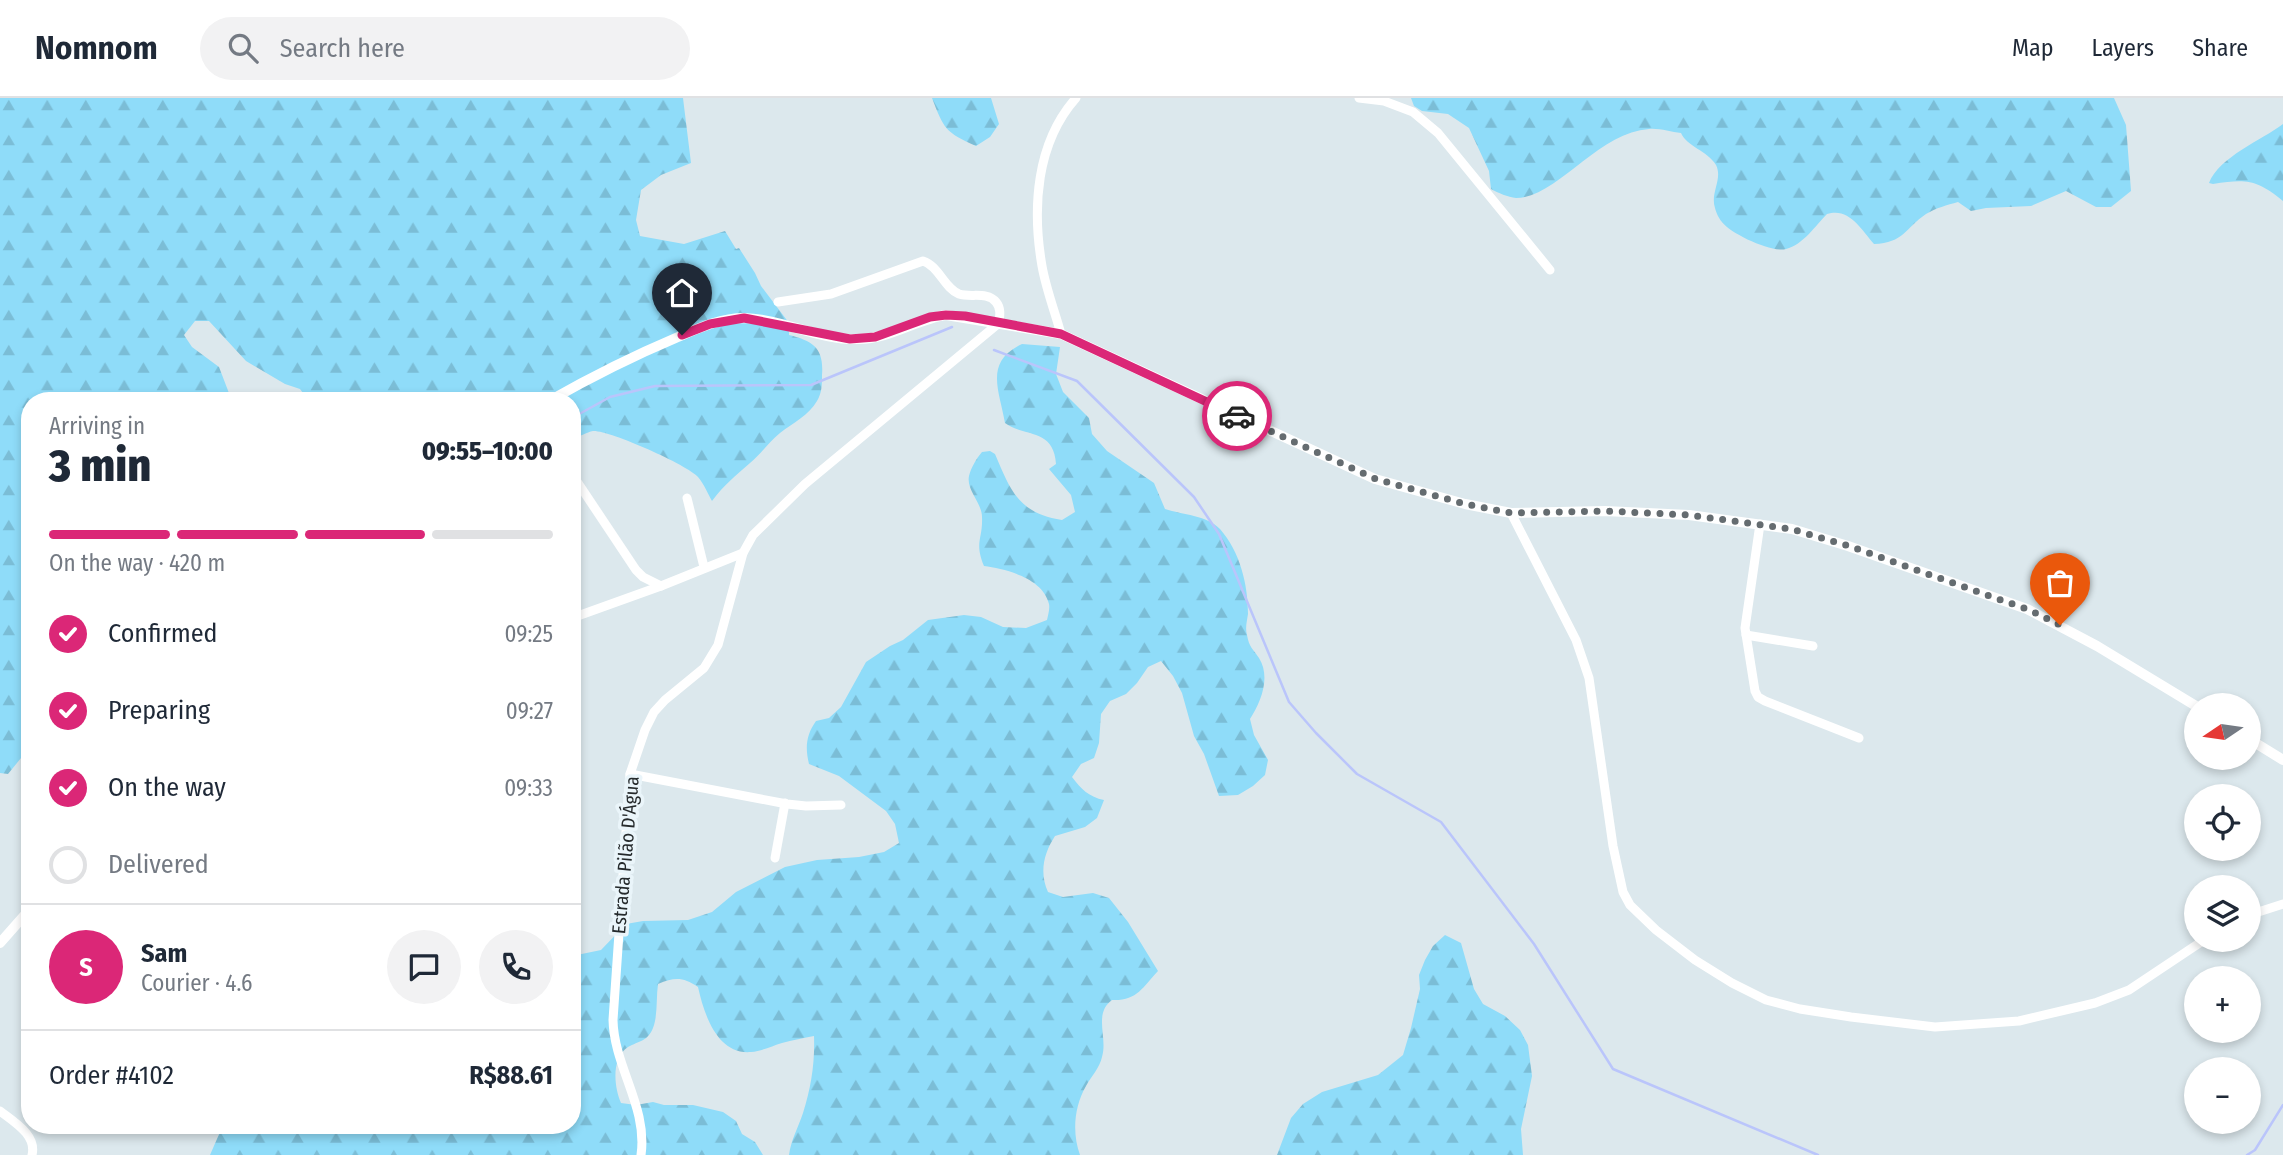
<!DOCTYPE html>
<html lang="en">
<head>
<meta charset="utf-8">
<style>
  :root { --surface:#fff; --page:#f2f2f3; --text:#1f2937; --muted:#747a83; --line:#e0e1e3; --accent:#db2777 }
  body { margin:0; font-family:"Fira Sans Condensed",sans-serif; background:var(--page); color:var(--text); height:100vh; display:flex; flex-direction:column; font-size:26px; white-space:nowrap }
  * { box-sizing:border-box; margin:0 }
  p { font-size:23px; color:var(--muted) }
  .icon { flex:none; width:38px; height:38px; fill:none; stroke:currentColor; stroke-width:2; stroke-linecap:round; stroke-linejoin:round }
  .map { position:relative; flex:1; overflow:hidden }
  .panel { position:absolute; left:21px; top:294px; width:560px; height:742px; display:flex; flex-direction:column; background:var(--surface); border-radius:28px; box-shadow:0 4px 10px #0003 }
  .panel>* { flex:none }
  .needle { width:46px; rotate:257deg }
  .tools { position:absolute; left:2184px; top:595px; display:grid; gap:14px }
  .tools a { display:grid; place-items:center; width:77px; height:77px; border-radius:50%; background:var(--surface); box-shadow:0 4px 10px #0003; font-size:35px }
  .pin { position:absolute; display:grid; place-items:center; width:60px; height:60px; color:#fff; margin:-72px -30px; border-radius:50% 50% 50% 0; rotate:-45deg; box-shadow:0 0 7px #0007 }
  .pin .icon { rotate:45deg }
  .courier { position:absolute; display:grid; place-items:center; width:70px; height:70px; margin:-35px; border:5px solid #db2777; border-radius:50%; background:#fff; color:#222; box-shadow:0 2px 9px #0007 }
  .overview em { font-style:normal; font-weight:800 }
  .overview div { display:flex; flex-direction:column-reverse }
  .overview { display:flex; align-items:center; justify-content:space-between; height:119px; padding:0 28px }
  h1 { font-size:46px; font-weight:800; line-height:52px }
  .bar { display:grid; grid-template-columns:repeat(4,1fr); gap:10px 7px; align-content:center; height:84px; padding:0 28px }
  .bar i { height:9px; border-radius:5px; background:var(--line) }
  .bar .on { background:var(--accent) }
  .bar p { grid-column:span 4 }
  .line { display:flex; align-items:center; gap:18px; padding:0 28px; border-top:2px solid var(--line) }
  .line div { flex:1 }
  .round { display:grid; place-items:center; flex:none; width:74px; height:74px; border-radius:37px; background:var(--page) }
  ol { padding:0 28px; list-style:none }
  li { display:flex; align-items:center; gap:21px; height:77px }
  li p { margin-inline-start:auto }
  li .icon { padding:7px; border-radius:50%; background:var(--accent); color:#fff; stroke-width:4 }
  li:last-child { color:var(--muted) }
  li i { width:38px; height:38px; border:4px solid var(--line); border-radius:50% }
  header { display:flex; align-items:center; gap:42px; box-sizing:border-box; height:98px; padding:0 35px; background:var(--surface); border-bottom:2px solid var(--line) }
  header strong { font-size:33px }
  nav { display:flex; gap:38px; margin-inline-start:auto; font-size:24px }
  .search { width:490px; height:63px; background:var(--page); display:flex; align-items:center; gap:18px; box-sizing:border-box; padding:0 24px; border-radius:38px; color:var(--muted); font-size:26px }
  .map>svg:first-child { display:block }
  .forest { fill:url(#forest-firs) }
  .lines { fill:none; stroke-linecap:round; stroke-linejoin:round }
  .stream { stroke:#bac5fb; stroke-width:2.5 }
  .minor { stroke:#fff; stroke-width:9 }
  .tertiary { stroke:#fff; stroke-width:10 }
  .done { stroke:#656c70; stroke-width:7; stroke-dasharray:0 12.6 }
  .route { stroke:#db2777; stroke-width:9 }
  .labels { text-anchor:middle; stroke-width:7; stroke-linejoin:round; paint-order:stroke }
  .street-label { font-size:19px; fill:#252a2c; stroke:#eaf5fa }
</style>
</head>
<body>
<header>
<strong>Nomnom</strong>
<div class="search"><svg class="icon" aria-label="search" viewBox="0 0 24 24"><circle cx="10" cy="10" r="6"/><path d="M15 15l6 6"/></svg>Search here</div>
<nav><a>Map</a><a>Layers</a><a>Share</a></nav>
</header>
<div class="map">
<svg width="2283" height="1057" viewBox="0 0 2283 1057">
  <defs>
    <pattern id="forest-firs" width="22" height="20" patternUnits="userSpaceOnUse" patternTransform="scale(1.75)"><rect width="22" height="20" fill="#8fdcf9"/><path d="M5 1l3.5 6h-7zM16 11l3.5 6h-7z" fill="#7bbdd6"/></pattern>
  </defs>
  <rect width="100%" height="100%" fill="#dce8ed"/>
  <g class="forest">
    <path d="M0 0H683L691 65 661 77 641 92 636 122 640 138 684 146 725 133 736 151 739 150 755 175 761 188 789 225V237C814 243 824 251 822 277 822 286 822 295 817 303 809 317 793 325 780 335 769 344 761 356 750 365 734 379 725 386 712 403 708 396 704 386 698 379 688 367 609 332 593 333 587 334 579 339 572 341V303H309L300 291 285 286 246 263 209 223H195L184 237 192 249 219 269 232 303H30V649L8 676 0 675Z"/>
    <path d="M932 0H991L999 26 990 39 976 48C945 34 944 31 932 0Z"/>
    <path d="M1411 0H2114L2126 27 2131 93 2111 109H2096L2066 93 2031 108 1986 110 1971 113 1958 104C1947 107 1936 110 1926 116 1905 130 1904 145 1874 146 1861 131 1849 109 1827 116 1816 127 1803 147 1786 151 1772 155 1731 136 1722 124 1719 121 1716 114 1715 110 1710 95 1723 81 1716 67 1707 52 1687 49 1681 35 1671 34 1659 30 1649 31 1598 34 1557 100 1516 100 1508 99 1498 95 1491 91L1489 73 1469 30 1448 16 1422 13 1414 8Z"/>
    <path d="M2283 26V103C2256 81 2246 81 2213 86L2209 85C2219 59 2262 42 2283 26Z"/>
    <path d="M1022 246 1060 249 1056 276 1063 294 1089 320 1092 336 1107 353 1154 385 1165 411C1183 417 1206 417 1220 431 1240 454 1248 486 1248 516 1247 523 1245 530 1247 537 1249 549 1253 551 1259 560 1271 579 1261 604 1250 621L1254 637 1268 662 1265 677 1253 688 1238 697 1219 698 1204 656 1194 638 1182 595 1173 578 1161 563 1148 569 1137 585 1126 596 1110 603 1101 616 1099 645 1094 660 1081 666 1072 679C1081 691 1089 699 1104 702L1097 720 1085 729 1055 738C1044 755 1039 774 1048 794L1063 799 1093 795 1109 800 1128 824 1158 873C1142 890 1137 903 1112 902 1093 916 1108 939 1102 959 1100 969 1091 979 1086 988 1074 1009 1072 1035 1080 1057H789C791 1042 798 1030 803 1015 811 990 815 965 814 938 804 940 792 942 782 945 772 948 762 953 751 954 717 957 704 916 698 889 683 879 675 879 658 886 656 900 658 917 653 930 648 943 639 943 628 949 611 960 614 989 621 1005L636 1007 653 1004 664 1007H693L723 1014 736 1023 742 1036 755 1044 763 1057H210L223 1027H572V858L601 852 626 826 643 823 688 822 712 814 736 794 785 769 817 762 859 759 884 754 899 745 895 726 886 713 839 678 809 666C805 650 806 637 816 623L829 620 841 609 866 564 890 548 903 542 928 522 964 517 981 519 1003 529 1026 530 1047 522C1048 517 1050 511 1049 506 1043 480 1006 471 984 468 974 444 983 441 982 419 982 405 966 392 969 378 971 370 976 361 982 354L990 353 995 356C1011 394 1019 415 1062 422L1075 414 1071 397 1049 371 1056 366C1054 330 1024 339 1005 325 999 291 984 264 1022 246Z"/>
    <path d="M1445 837 1461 845 1474 891 1483 906 1505 918 1520 932 1528 947 1532 978 1521 1031 1523 1057H1277L1291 1020 1303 1006 1322 994 1378 977 1403 957 1411 930 1420 891 1419 877 1425 862 1433 848Z"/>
  </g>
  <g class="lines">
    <g class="stream">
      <path d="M994 252 1077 283 1194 399 1219 436 1289 604 1316 635 1357 676 1441 724 1534 846 1613 971 1818 1057"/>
      <path d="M572 320 610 299 655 288 811 287 952 229"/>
      <path d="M2247 1057 2255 1052 2283 1007"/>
    </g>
    <g class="minor">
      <path d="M1359 0 1384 3 1413 14 1438 35 1550 172"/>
      <path d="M1061 236C1055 214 1046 191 1042 168 1032 110 1036 45 1076 0"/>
      <path d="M572 376 636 472 643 479 661 488 743 455"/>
      <path d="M687 400 704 469"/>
      <path d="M1511 415 1576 542 1589 580 1613 748 1623 794 1630 807 1656 832 1695 862 1732 885 1766 902 1800 911 1851 919 1935 929 2019 923 2095 905 2129 892 2204 842"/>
      <path d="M1760 426 1745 530 1755 593 1758 599 1765 603 1859 640"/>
      <path d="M572 520 661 488"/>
      <path d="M1746 537 1813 548"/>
      <path d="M630 676 787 706 806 708 841 707"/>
      <path d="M775 760 785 705"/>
      <path d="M2249 817 2283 806"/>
      <path d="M0 1013C14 1024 37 1037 32 1057"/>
      <path d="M641 1057C648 1009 614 969 613 922L630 676 645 632 654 614 665 602 704 570 718 547 743 455 753 437 805 386 999 225C1000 217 1001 210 996 204 987 193 971 200 959 196 944 190 939 168 923 163L831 196 778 204"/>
    </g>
    <g class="tertiary">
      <path d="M549 303C591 279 633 258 678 239 699 230 721 220 744 220 783 221 821 243 859 241 889 241 917 221 946 217L1061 236 1375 381 1465 406 1511 415 1605 413 1689 417 1792 431 1848 448 2027 511 2097 548 2196 608"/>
      <path d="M2249 641 2283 662"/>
      <path d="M0 845 30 811"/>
    </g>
  </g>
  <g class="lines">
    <path class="done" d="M1237 318 1376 381 1465 406 1511 415 1605 413 1689 417 1791 431 1849 448 1984 496 2027 511 2060 527"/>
    <path class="route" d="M682 237 710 226 744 220 850 241 875 239 930 219 946 217 965 218 1061 236 1237 318"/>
  </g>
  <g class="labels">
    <g class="street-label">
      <text transform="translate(625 757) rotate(-85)" y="7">Estrada Pilão D'Água</text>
    </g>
  </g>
</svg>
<div class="tools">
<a><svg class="needle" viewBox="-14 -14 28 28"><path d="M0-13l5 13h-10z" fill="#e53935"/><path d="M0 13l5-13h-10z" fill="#747a83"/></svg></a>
<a><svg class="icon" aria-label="locate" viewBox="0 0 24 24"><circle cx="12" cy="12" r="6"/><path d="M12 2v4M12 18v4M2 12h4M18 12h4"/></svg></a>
<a><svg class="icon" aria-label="layers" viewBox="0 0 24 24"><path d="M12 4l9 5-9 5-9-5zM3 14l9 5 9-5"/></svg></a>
<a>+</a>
<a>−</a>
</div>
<div class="pin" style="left:2060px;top:527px;background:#ea580c"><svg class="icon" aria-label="bag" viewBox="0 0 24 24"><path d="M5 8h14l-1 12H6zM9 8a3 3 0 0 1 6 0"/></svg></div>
<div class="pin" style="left:682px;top:237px;background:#1f2937"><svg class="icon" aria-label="home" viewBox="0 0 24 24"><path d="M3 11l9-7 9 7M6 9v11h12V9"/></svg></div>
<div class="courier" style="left:1237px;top:318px"><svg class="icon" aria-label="car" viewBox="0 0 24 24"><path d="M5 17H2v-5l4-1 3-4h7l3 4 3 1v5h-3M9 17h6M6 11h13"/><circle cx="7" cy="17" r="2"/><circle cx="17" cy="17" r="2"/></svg></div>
<section class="panel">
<div class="overview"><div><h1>3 min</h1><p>Arriving in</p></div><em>09:55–10:00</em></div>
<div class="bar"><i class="on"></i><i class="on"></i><i class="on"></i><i></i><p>On the way · 420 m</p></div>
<ol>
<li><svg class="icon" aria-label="check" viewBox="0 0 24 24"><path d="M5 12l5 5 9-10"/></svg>Confirmed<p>09:25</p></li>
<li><svg class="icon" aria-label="check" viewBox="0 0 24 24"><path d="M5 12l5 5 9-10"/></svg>Preparing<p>09:27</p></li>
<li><svg class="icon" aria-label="check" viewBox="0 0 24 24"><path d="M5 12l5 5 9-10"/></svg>On the way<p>09:33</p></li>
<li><i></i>Delivered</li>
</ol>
<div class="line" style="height:126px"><b class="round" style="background:var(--accent);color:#fff">S</b><div><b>Sam</b><p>Courier · 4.6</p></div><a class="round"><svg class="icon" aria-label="chat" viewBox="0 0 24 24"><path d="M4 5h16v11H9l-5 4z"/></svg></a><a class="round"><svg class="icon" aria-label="phone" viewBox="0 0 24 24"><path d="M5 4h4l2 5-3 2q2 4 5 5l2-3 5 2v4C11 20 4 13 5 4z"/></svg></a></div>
<div class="line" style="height:91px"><div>Order #4102</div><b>R$88.61</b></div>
</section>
</div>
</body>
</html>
